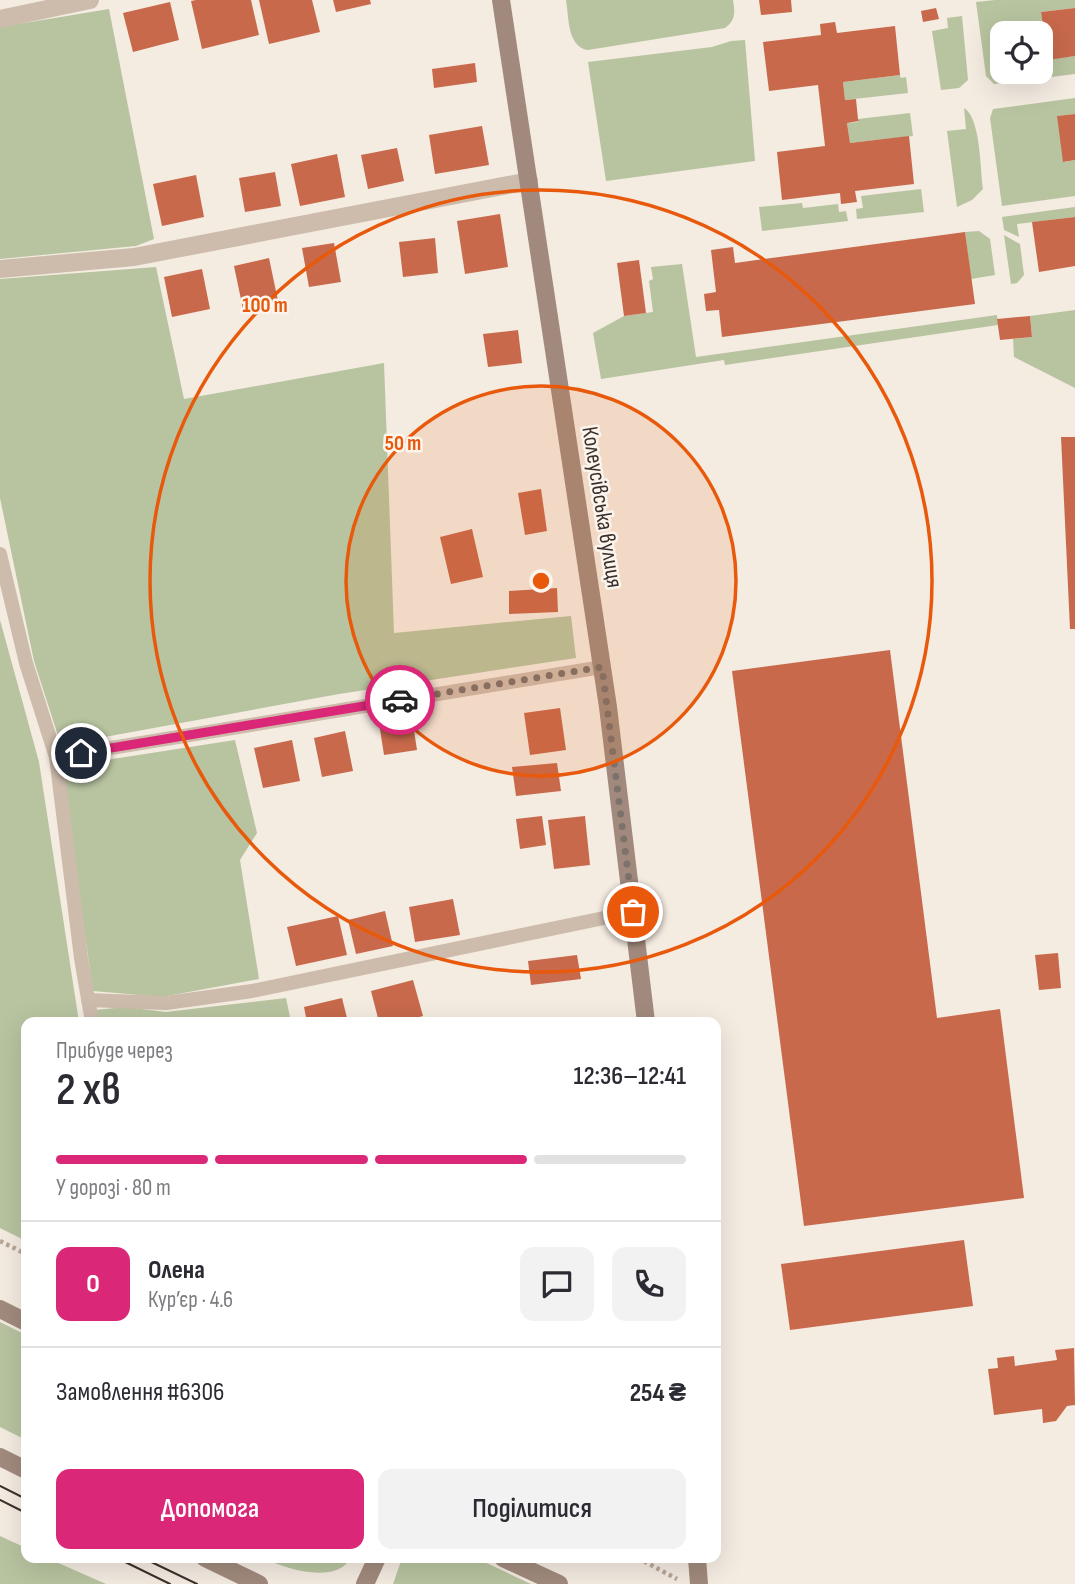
<!DOCTYPE html>
<html lang="uk">
<head>
<meta charset="utf-8">
<style>
  :root { --surface:#fff; --page:#f2f2f3; --text:#2b2b33; --muted:#7c7c81; --line:#e1e1e2; --accent:#db2777 }
  body { margin:0; font-family:"Sofia Sans Condensed",sans-serif; background:var(--page); color:var(--text); height:100vh; display:flex; flex-direction:column; font-size:26px; white-space:nowrap }
  * { box-sizing:border-box; margin:0 }
  p { font-size:23px; color:var(--muted) }
  .icon { flex:none; width:38px; height:38px; fill:none; stroke:currentColor; stroke-width:2; stroke-linecap:round; stroke-linejoin:round }
  .map { position:relative; flex:1; overflow:hidden }
  .drawer { position:absolute; left:21px; top:1017px; width:700px; height:546px; display:flex; flex-direction:column; background:var(--surface); border-radius:14px; box-shadow:0 7px 28px #0002 }
  .drawer>* { flex:none }
  .tools { position:absolute; left:990px; top:21px; display:grid; gap:14px }
  .tools a { display:grid; place-items:center; width:63px; height:63px; border-radius:14px; background:var(--surface); box-shadow:0 7px 28px #0002; font-size:35px }
  .pin { position:absolute; display:grid; place-items:center; width:60px; height:60px; color:#fff; margin:-30px; border:4px solid #fff; border-radius:50%; box-shadow:0 2px 7px #0007 }
  .courier { position:absolute; display:grid; place-items:center; width:70px; height:70px; margin:-35px; border:5px solid #db2777; border-radius:50%; background:#fff; color:#222; box-shadow:0 2px 9px #0007 }
  .summary em { font-style:normal; font-weight:600 }
  .summary div { display:flex; flex-direction:column-reverse }
  .summary { display:flex; align-items:center; justify-content:space-between; height:119px; padding:0 35px }
  h1 { font-size:46px; font-weight:600; line-height:52px }
  .bar { display:grid; grid-template-columns:repeat(4,1fr); gap:10px 7px; align-content:center; height:84px; padding:0 35px }
  .bar i { height:9px; border-radius:5px; background:var(--line) }
  .bar .current { background:var(--accent) }
  .bar p { grid-column:span 4 }
  .line { display:flex; align-items:center; gap:18px; padding:0 35px; border-top:2px solid var(--line) }
  .line div { flex:1 }
  .round { display:grid; place-items:center; flex:none; width:74px; height:74px; border-radius:14px; background:var(--page) }
  .primary-button { display:flex; gap:14px; margin-top:auto; padding:14px 35px }
  .primary-button a { flex:1; height:80px; border-radius:14px; background:var(--accent); color:#fff; font-size:28px; font-weight:600; line-height:80px; text-align:center }
  .primary-button a+a { background:var(--page); color:var(--text) }
  .map>svg:first-child { display:block }
  .green { fill:#b8c4a0; fill-rule:evenodd }
  .building { fill:#c8694b }
  .lines { fill:none; stroke-linecap:round; stroke-linejoin:round }
  .path { stroke:#b9a596; stroke-width:4.5; stroke-dasharray:3.5 3.5; stroke-linecap:butt }
  .lane { stroke:#cdbbac; stroke-width:14 }
  .street { stroke:#cdbbac; stroke-width:18 }
  .secondary { stroke:#a18a7d; stroke-width:18 }
  .tram { stroke:#3b302b; stroke-width:2 }
  .done { stroke:#7c716b; stroke-width:7; stroke-dasharray:0 12.6 }
  .route { stroke:#db2777; stroke-width:9 }
  .ring { fill:none; stroke:#e8590c; stroke-width:3.5 }
  .labels { text-anchor:middle; stroke-width:5; stroke-linejoin:round; paint-order:stroke }
  .street-label { font-size:23px; fill:#3b302b; stroke:#fbf5ee }
  .centre { fill:#e8590c; stroke:#fbf5ee; stroke-width:3.5 }
  .ring-label { font-size:21px; text-anchor:middle; font-weight:bold; fill:#e8590c; stroke:#fbf5ee; stroke-width:5; stroke-linejoin:round; paint-order:stroke }
</style>
</head>
<body>
<div class="map">
<svg width="1075" height="1584" viewBox="0 0 1075 1584">
  <rect width="100%" height="100%" fill="#f4ebe1"/>
  <g class="green">
    <path d="M566 0H733C735 12 736 20 725 28L588 50C567 47 569 17 566 0Z"/>
    <path d="M995 0H1075V8L1041 12 1048 59 1075 56V74L994 84 986 76 976 2ZM1003 33H1041V72H1003Z"/>
    <path d="M109 9 154 239 136 246 0 259V27Z"/>
    <path d="M962 16 968 80 959 88 941 90 932 31 948 28 947 18Z"/>
    <path d="M745 40 755 161 606 181 588 62 712 47 731 41Z"/>
    <path d="M900 75 901 78 906 77 908 93 845 100 843 82Z"/>
    <path d="M1075 98V114L1058 116 1064 162 1075 160V196L1002 206 990 118 993 109Z"/>
    <path d="M964 108C981 118 980 170 983 189L972 200 957 207 947 131 966 129Z"/>
    <path d="M910 113 913 136 850 143 847 123 858 122V119Z"/>
    <path d="M921 189 924 212 857 219 856 209 863 208 861 196Z"/>
    <path d="M802 203 803 208 838 204 839 212 846 211 848 221 762 231 759 207Z"/>
    <path d="M1075 207V217L1017 224 1019 237 1004 230 1002 217Z"/>
    <path d="M979 231 990 239 995 275 971 279 965 232Z"/>
    <path d="M1004 235 1020 244 1024 275 1017 283 1011 284Z"/>
    <path d="M682 264 696 357 997 315 998 325 725 365 724 360 601 379 593 333 624 316 653 312 649 281 653 279 651 267Z"/>
    <path d="M156 267 184 399 384 363 394 633 571 616 576 658 339 694 61 745 34 661 0 498V279Z"/>
    <path d="M1075 310V388L1014 357 1013 339 1032 337 1030 316Z"/>
    <path d="M0 620 39 762 79 1022H26V1241L0 1228Z"/>
    <path d="M235 740 257 833 240 860 259 979 162 997 93 991 61 767Z"/>
    <path d="M286 998 291 1022H98L95 1010 125 1007 166 1012Z"/>
    <path d="M0 1322 26 1335V1440L0 1427Z"/>
    <path d="M0 1536 26 1548V1558H47L106 1584H0Z"/>
    <path d="M263 1558H351C336 1584 288 1570 263 1558Z"/>
    <path d="M402 1558H476L531 1584H393Z"/>
  </g>
  <g class="building">
    <path d="M196 0H251L259 35 202 49 191 1Z"/>
    <path d="M259 0H312L320 32 269 44Z"/>
    <path d="M333 0H370L371 4 336 12Z"/>
    <path d="M759 0H791L792 12 761 15Z"/>
    <path d="M170 2 179 40 133 52 123 13Z"/>
    <path d="M936 8 939 19 923 22 921 11Z"/>
    <path d="M1075 8V56L1048 60 1041 12Z"/>
    <path d="M835 22 837 33 895 26 900 75 843 82 845 100 856 99 858 119 859 121 847 123 850 143 909 136 914 184 855 191 857 202 841 204 840 193 782 200 777 152 825 146 818 85 769 91 763 42 821 35 820 24Z"/>
    <path d="M475 63 477 82 434 88 432 69Z"/>
    <path d="M1075 114V160L1063 162 1057 116Z"/>
    <path d="M482 126 489 165 435 174 429 135Z"/>
    <path d="M397 148 404 181 368 189 361 155Z"/>
    <path d="M337 154 345 197 300 206 291 164Z"/>
    <path d="M275 172 281 206 245 212 239 178Z"/>
    <path d="M196 175 204 217 162 226 153 184Z"/>
    <path d="M500 214 508 267 465 274 457 221Z"/>
    <path d="M1075 217V266L1039 272 1032 222Z"/>
    <path d="M965 232 975 304 722 337 719 310 706 311 704 294 716 292 711 250 733 247 735 263Z"/>
    <path d="M435 238 438 273 403 277 399 242Z"/>
    <path d="M334 243 341 282 309 287 302 248Z"/>
    <path d="M269 258 278 301 243 309 234 266Z"/>
    <path d="M639 260 646 313 624 316 617 263Z"/>
    <path d="M202 269 210 309 172 317 164 277Z"/>
    <path d="M1030 316 1032 337 1000 340 997 319Z"/>
    <path d="M518 330 522 363 488 367 483 334Z"/>
    <path d="M1061 437H1075V629H1070Z"/>
    <path d="M541 489 547 531 525 535 518 493Z"/>
    <path d="M472 529 483 577 451 584 440 537Z"/>
    <path d="M557 588 558 612 509 614V591Z"/>
    <path d="M890 650 937 1018 1000 1009 1024 1198 804 1226 732 671Z"/>
    <path d="M560 708 566 750 530 755 524 713Z"/>
    <path d="M412 718 417 750 384 755 379 723Z"/>
    <path d="M345 731 353 771 322 777 314 738Z"/>
    <path d="M292 740 300 781 263 788 254 748Z"/>
    <path d="M557 763 561 791 516 796 512 767Z"/>
    <path d="M542 816 546 845 520 849 516 819Z"/>
    <path d="M585 816 590 865 554 869 548 820Z"/>
    <path d="M453 899 460 935 415 942 409 907Z"/>
    <path d="M385 911 393 946 356 954 348 920Z"/>
    <path d="M338 916 347 955 296 966 287 927Z"/>
    <path d="M1058 953 1061 988 1039 990 1035 955Z"/>
    <path d="M577 955 581 979 531 985 528 961Z"/>
    <path d="M413 980 423 1016 400 1022H379L371 991Z"/>
    <path d="M342 998 348 1022H307L304 1007Z"/>
    <path d="M964 1240 973 1306 790 1330 781 1264Z"/>
    <path d="M1074 1348 1075 1405 1067 1406 1056 1421 1043 1423 1042 1409 994 1415 988 1369 998 1368 997 1358 1014 1356 1015 1366 1057 1360 1055 1350Z"/>
  </g>
  <g class="lines">
    <g class="path">
      <path d="M0 1241 26 1254"/>
      <path d="M638 1558 677 1579"/>
    </g>
    <g class="lane">
      <path d="M0 554 26 663 56 757 81 958 92 1022"/>
      <path d="M56 757 602 667"/>
      <path d="M88 1000 166 1003 252 991 633 912"/>
    </g>
    <g class="street">
      <path d="M0 19 90 0"/>
      <path d="M0 269 134 257 529 181"/>
    </g>
    <g class="secondary">
      <path d="M501 0 608 707 646 1022"/>
      <path d="M0 1309 26 1322"/>
      <path d="M0 1457 26 1470"/>
      <path d="M205 1558 259 1584"/>
      <path d="M503 1558 559 1584"/>
      <path d="M697 1558 699 1584"/>
      <path d="M365 1584 377 1558"/>
    </g>
    <g class="tram">
      <path d="M0 1486 26 1499"/>
      <path d="M0 1500 26 1513"/>
      <path d="M117 1558 170 1584"/>
      <path d="M143 1558 197 1584"/>
    </g>
  </g>
  <g class="lines">
    <path class="done" d="M400 700 602 667 633 912"/>
    <path class="route" d="M81 753 400 700"/>
  </g>
  <circle cx="541" cy="581" r="195" fill="#e8590c" fill-opacity=".12"/>
  <g class="ring">
    <circle cx="541" cy="581" r="195"/>
    <circle cx="541" cy="581" r="391"/>
  </g>
  <g class="labels">
    <g class="street-label">
      <text transform="translate(603 507) rotate(81)" y="8">Колеусівська вулиця</text>
    </g>
  </g>
  <circle cx="541" cy="581" r="10" class="centre"/>
  <g class="ring-label">
    <text x="265" y="312">100 m</text>
    <text x="403" y="450">50 m</text>
  </g>
</svg>
<div class="tools">
<a><svg class="icon" aria-label="locate" viewBox="0 0 24 24"><circle cx="12" cy="12" r="6"/><path d="M12 2v4M12 18v4M2 12h4M18 12h4"/></svg></a>
</div>
<div class="pin" style="left:633px;top:912px;background:#ea580c"><svg class="icon" aria-label="bag" viewBox="0 0 24 24"><path d="M5 8h14l-1 12H6zM9 8a3 3 0 0 1 6 0"/></svg></div>
<div class="pin" style="left:81px;top:753px;background:#1f2937"><svg class="icon" aria-label="home" viewBox="0 0 24 24"><path d="M3 11l9-7 9 7M6 9v11h12V9"/></svg></div>
<div class="courier" style="left:400px;top:700px"><svg class="icon" aria-label="car" viewBox="0 0 24 24"><path d="M5 17H2v-5l4-1 3-4h7l3 4 3 1v5h-3M9 17h6M6 11h13"/><circle cx="7" cy="17" r="2"/><circle cx="17" cy="17" r="2"/></svg></div>
<section class="drawer">
<div class="summary"><div><h1>2 хв</h1><p>Прибуде через</p></div><em>12:36–12:41</em></div>
<div class="bar"><i class="current"></i><i class="current"></i><i class="current"></i><i></i><p>У дорозі · 80 m</p></div>
<div class="line" style="height:126px"><b class="round" style="background:var(--accent);color:#fff">О</b><div><b>Олена</b><p>Кур’єр · 4.6</p></div><a class="round"><svg class="icon" aria-label="chat" viewBox="0 0 24 24"><path d="M4 5h16v11H9l-5 4z"/></svg></a><a class="round"><svg class="icon" aria-label="phone" viewBox="0 0 24 24"><path d="M5 4h4l2 5-3 2q2 4 5 5l2-3 5 2v4C11 20 4 13 5 4z"/></svg></a></div>
<div class="line" style="height:91px"><div>Замовлення #6306</div><b>254 ₴</b></div>
<div class="primary-button"><a>Допомога</a><a>Поділитися</a></div>
</section>
</div>
</body>
</html>
